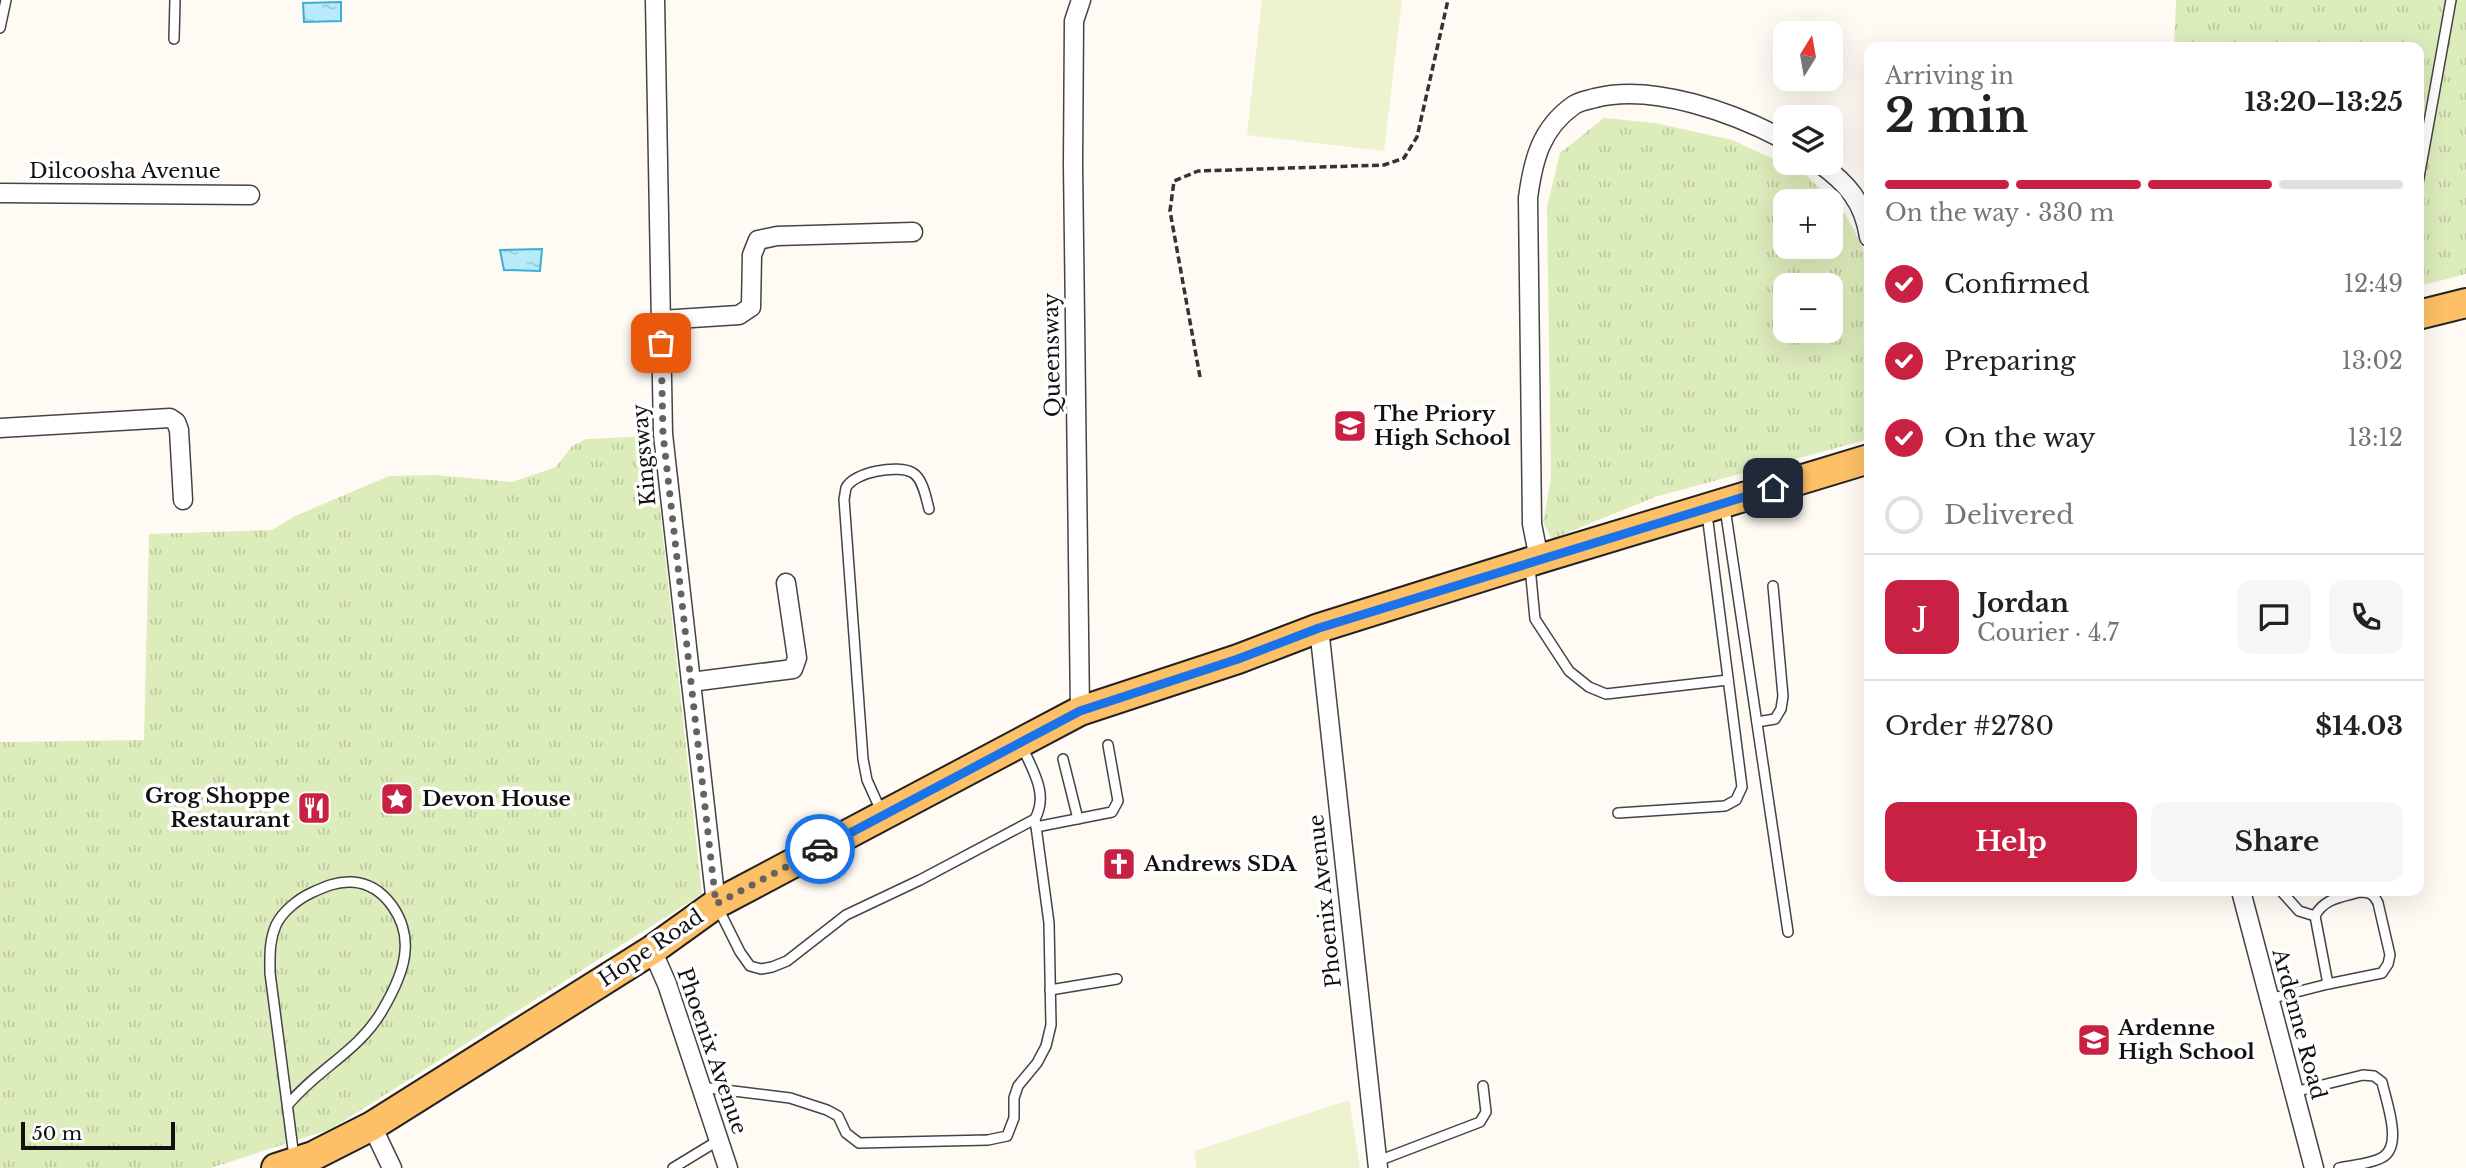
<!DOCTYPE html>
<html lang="en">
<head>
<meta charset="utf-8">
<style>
  :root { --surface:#fff; --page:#f6f6f6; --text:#222; --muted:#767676; --line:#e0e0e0; --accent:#c82144 }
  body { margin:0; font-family:"Libre Baskerville",serif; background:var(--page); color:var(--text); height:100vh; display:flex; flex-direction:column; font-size:26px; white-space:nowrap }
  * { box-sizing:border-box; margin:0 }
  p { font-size:23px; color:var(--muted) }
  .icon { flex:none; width:38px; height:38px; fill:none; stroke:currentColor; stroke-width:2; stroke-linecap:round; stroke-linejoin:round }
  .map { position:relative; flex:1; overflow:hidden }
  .panel { position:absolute; left:1864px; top:42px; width:560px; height:854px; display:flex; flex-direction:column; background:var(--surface); border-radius:14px; box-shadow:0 7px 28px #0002 }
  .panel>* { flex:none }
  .needle { width:46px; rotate:11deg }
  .tools { position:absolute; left:1773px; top:21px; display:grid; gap:14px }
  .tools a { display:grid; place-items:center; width:70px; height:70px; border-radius:14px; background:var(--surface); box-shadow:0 7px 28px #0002; font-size:35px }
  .scale { position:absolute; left:21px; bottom:18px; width:154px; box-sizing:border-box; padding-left:7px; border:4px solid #111; border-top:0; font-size:19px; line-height:24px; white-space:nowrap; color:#111; -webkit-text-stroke:5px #fff; paint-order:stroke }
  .pin { position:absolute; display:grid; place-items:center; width:60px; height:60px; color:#fff; margin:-30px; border-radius:14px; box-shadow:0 4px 10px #0006 }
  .courier { position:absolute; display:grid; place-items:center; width:70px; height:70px; margin:-35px; border:5px solid #1a73e8; border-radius:50%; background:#fff; color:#222; box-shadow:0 2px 9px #0007 }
  .summary em { font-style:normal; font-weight:800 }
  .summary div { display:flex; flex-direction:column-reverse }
  .summary { display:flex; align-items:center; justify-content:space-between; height:119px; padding:0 21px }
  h1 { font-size:46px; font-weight:800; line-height:52px }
  .bar { display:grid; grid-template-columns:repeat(4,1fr); gap:10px 7px; align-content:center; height:84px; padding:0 21px }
  .bar i { height:9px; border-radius:5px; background:var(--line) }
  .bar .on { background:var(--accent) }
  .bar p { grid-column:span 4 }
  .line { display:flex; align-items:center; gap:18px; padding:0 21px; border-top:2px solid var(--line) }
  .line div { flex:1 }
  .round { display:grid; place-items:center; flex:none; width:74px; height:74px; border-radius:14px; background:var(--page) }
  ol { padding:0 21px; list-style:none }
  li { display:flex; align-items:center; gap:21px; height:77px }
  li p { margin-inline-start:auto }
  li .icon { padding:7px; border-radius:50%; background:var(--accent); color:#fff; stroke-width:4 }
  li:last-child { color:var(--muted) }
  li i { width:38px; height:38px; border:4px solid var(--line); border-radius:50% }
  .primary-button { display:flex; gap:14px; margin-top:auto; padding:14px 21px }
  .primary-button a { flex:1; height:80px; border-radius:14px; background:var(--accent); color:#fff; font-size:28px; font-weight:800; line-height:80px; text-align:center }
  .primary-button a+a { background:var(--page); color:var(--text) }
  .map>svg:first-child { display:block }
  .park { fill:url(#park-tufts); fill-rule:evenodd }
  .pitch { fill:#ecf3ce }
  .water { fill:url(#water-ripples); stroke:#3aafd3; stroke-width:2 }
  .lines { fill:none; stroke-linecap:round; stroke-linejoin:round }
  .service-casing { stroke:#444; stroke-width:12 }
  .minor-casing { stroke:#444; stroke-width:21 }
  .primary-casing { stroke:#222; stroke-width:32 }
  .path { stroke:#333; stroke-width:3.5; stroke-dasharray:7 3.5; stroke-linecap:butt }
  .service { stroke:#fff; stroke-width:9 }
  .minor { stroke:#fff; stroke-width:18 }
  .primary { stroke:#fdc066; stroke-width:28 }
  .done { stroke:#646360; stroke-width:7; stroke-dasharray:0 12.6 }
  .route { stroke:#1a73e8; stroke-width:9 }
  .labels { text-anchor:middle; stroke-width:7; stroke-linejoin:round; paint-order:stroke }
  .street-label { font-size:21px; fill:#111; stroke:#fff }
  .poi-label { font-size:21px; font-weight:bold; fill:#111; stroke:#fff; text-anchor:start }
</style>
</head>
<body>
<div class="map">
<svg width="2466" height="1168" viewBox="0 0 2466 1168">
  <defs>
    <pattern id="park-tufts" width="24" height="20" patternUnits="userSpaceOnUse" patternTransform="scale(1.75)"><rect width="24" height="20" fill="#ddecbb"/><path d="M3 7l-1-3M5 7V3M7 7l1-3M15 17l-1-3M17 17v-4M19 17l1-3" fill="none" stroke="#bdc9a0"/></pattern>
    <pattern id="water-ripples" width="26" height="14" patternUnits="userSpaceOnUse" patternTransform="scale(1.75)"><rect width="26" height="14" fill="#b7ebf9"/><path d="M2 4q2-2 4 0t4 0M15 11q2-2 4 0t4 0" fill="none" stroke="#9cc8d4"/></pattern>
  </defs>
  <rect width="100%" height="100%" fill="#fffbf4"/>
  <g class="park">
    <path d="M2176 0H2466V274L2419 286 2418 47H2174Z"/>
    <path d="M1604 118 1655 123 1732 140 1804 173 1846 215 1863 248 1869 290V439L1655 497 1552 539 1543 522 1551 478 1547 207 1560 153ZM1830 201V247H1785V201ZM1785 285H1830V331H1785Z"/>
    <path d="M655 436 656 473 702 894 331 1129 211 1168H0V742L144 740 149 534 272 530 295 516 389 476 435 475 512 482 556 467 572 446 586 439Z"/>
  </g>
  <g class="pitch">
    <path d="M1262 0H1402L1384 151 1247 135Z"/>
    <path d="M1349 1100 1360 1168H1197L1194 1151Z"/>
  </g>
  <g class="water">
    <path d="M341 2V21L304 22 303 3Z"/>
    <path d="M542 249 540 271 504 270 500 250Z"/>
  </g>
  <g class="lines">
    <defs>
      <g id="service">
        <path d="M0 28 6 0"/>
        <path d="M174 39 175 0"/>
        <path d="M2418 183 2451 0"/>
        <path d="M1725 508 1788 932"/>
        <path d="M1530 567 1535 619 1569 671 1589 687 1606 694 1728 680"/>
        <path d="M1757 722 1775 719 1781 709 1783 696 1773 586"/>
        <path d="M1063 759 1078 819"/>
        <path d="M881 811 867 780 863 759 844 499C845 496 845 492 846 488 853 472 899 464 913 473 923 479 926 498 929 509"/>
        <path d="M1618 813 1725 806 1736 800 1742 787 1707 514"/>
        <path d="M1036 827 1112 812 1118 801 1108 745"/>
        <path d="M2281 891 2299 911 2315 916"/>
        <path d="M2360 892C2369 892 2374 894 2378 903L2390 955 2388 964 2382 973 2328 984 2315 916C2324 898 2342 897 2360 892Z"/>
        <path d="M717 906 740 952 750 966 761 969 772 967 787 961 846 915 920 880 1035 819C1049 793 1032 770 1022 746"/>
        <path d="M1050 990 1117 979"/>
        <path d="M2269 999 2328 984"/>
        <path d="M701 1087 790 1098 827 1110 838 1116 846 1133 859 1143 988 1140 1007 1136 1014 1118V1098L1018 1086 1037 1063 1046 1046 1051 1025 1049 923 1035 819"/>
        <path d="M2294 1092 2363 1075 2374 1076 2382 1082C2386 1101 2403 1145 2383 1157 2372 1164 2352 1165 2339 1168"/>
        <path d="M288 1105C316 1070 359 1051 382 1011 392 994 404 970 405 951 408 920 385 884 352 882 337 881 324 887 311 893 298 899 282 912 276 925 269 941 270 956 270 973L294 1157"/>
        <path d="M1378 1161 1480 1122 1486 1112 1483 1086"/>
        <path d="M673 1168 719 1140"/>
      </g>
      <g id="minor">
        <path d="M655 0 663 434 716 904"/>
        <path d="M1819 163C1847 183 1864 202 1869 237"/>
        <path d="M0 193 250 195"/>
        <path d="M661 320 739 315 751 307 752 255 758 240 777 236 913 232"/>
        <path d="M0 428 170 418 176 422 179 430 183 500"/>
        <path d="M1539 559 1532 524 1528 198C1533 160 1541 128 1574 105 1580 101 1588 100 1595 98 1653 83 1734 113 1785 140"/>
        <path d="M1319 628 1378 1168"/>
        <path d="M691 682 793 669 797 658 786 583"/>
        <path d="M1080 711 1073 164 1074 21 1081 0"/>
        <path d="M2241 891 2314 1168"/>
        <path d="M652 950 667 984 728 1168"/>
        <path d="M372 1126 392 1168"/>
      </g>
      <g id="primary">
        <path d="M2418 315 2466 303"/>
        <path d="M276 1168 313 1156 372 1126 652 950 716 904 1080 711 1238 659 1319 628 1539 559 1869 459"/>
      </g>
    </defs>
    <use href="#service" class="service-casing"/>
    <use href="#minor" class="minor-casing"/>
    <use href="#primary" class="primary-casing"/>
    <path class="path" d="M1200 377 1170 211 1174 181 1198 171 1384 165 1404 158 1417 137 1448 0"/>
    <use href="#service" class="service"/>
    <use href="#minor" class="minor"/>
    <use href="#primary" class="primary"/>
  </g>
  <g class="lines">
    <path class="done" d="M661 343 663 434 716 904 820 849"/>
    <path class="route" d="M820 849 1080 711 1238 659 1319 628 1773 488"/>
  </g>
  <defs>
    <symbol id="school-square" viewBox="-11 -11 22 22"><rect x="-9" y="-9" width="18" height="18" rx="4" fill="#c82144" stroke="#fff"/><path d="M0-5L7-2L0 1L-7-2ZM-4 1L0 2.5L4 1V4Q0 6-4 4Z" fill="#fff"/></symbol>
    <symbol id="sight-square" viewBox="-11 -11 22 22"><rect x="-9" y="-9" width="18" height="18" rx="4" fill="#c82144" stroke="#fff"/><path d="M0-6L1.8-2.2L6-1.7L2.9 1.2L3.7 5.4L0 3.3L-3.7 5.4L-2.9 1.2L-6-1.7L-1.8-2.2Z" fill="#fff"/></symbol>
    <symbol id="restaurant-square" viewBox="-11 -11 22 22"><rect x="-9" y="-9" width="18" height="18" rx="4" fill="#c82144" stroke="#fff"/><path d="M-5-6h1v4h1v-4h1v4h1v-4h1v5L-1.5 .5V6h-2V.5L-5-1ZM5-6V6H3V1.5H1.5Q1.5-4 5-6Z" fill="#fff"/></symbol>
    <symbol id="church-square" viewBox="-11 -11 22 22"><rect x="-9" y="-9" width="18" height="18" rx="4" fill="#c82144" stroke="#fff"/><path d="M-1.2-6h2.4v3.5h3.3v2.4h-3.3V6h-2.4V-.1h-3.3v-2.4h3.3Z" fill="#fff"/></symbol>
  </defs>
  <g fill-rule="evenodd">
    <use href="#school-square" x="1331" y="407" width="38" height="38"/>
    <use href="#sight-square" x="378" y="780" width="38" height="38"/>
    <use href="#restaurant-square" x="295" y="789" width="38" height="38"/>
    <use href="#church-square" x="1100" y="845" width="38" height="38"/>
    <use href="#school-square" x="2075" y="1021" width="38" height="38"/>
  </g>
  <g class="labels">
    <g class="street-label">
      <text x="125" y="178">Dilcoosha Avenue</text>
      <text transform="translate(1052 355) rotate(-91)" y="7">Queensway</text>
      <text transform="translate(644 455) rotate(-95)" y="7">Kingsway</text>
      <text transform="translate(1325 901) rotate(-96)" y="7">Phoenix Avenue</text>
      <text transform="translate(651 948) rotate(-34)" y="7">Hope Road</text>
      <text transform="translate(2299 1024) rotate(75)" y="7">Ardenne Road</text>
      <text transform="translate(712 1051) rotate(71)" y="7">Phoenix Avenue</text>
    </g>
    <g class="poi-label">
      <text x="1374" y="421">The Priory<tspan x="1374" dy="24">High School</tspan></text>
      <text x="290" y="803" text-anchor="end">Grog Shoppe<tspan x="290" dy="24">Restaurant</tspan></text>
      <text x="422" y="806">Devon House</text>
      <text x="1144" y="871">Andrews SDA</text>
      <text x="2118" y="1035">Ardenne<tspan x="2118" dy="24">High School</tspan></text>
    </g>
  </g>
</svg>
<div class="tools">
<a><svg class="needle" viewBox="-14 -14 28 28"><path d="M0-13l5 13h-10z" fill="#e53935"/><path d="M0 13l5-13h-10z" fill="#767676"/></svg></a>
<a><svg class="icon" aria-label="layers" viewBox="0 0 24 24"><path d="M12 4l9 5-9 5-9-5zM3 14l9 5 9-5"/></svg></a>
<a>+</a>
<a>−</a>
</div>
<div class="scale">50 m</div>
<div class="pin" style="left:661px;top:343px;background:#ea580c"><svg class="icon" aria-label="bag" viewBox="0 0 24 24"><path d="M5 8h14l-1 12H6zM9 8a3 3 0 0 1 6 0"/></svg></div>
<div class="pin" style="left:1773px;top:488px;background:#1f2937"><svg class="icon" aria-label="home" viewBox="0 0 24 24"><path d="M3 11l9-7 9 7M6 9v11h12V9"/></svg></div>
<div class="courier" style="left:820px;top:849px"><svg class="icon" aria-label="car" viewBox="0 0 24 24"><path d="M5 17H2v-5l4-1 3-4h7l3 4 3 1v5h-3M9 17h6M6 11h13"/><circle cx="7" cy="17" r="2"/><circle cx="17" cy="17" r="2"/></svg></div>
<section class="panel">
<div class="summary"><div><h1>2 min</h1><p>Arriving in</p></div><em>13:20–13:25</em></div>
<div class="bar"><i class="on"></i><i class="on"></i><i class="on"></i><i></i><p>On the way · 330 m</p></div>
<ol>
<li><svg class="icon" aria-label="check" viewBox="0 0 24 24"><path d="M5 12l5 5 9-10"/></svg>Confirmed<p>12:49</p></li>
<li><svg class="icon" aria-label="check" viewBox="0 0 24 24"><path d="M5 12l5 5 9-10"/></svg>Preparing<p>13:02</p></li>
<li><svg class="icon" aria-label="check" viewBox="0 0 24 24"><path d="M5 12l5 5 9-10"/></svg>On the way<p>13:12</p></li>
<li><i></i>Delivered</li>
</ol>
<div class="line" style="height:126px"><b class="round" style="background:var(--accent);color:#fff">J</b><div><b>Jordan</b><p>Courier · 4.7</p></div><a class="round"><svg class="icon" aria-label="chat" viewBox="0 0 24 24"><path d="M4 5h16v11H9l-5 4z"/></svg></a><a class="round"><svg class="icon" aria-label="phone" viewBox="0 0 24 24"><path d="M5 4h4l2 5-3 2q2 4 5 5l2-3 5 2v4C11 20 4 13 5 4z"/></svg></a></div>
<div class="line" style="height:91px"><div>Order #2780</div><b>$14.03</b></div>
<div class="primary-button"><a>Help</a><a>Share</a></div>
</section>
</div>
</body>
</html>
